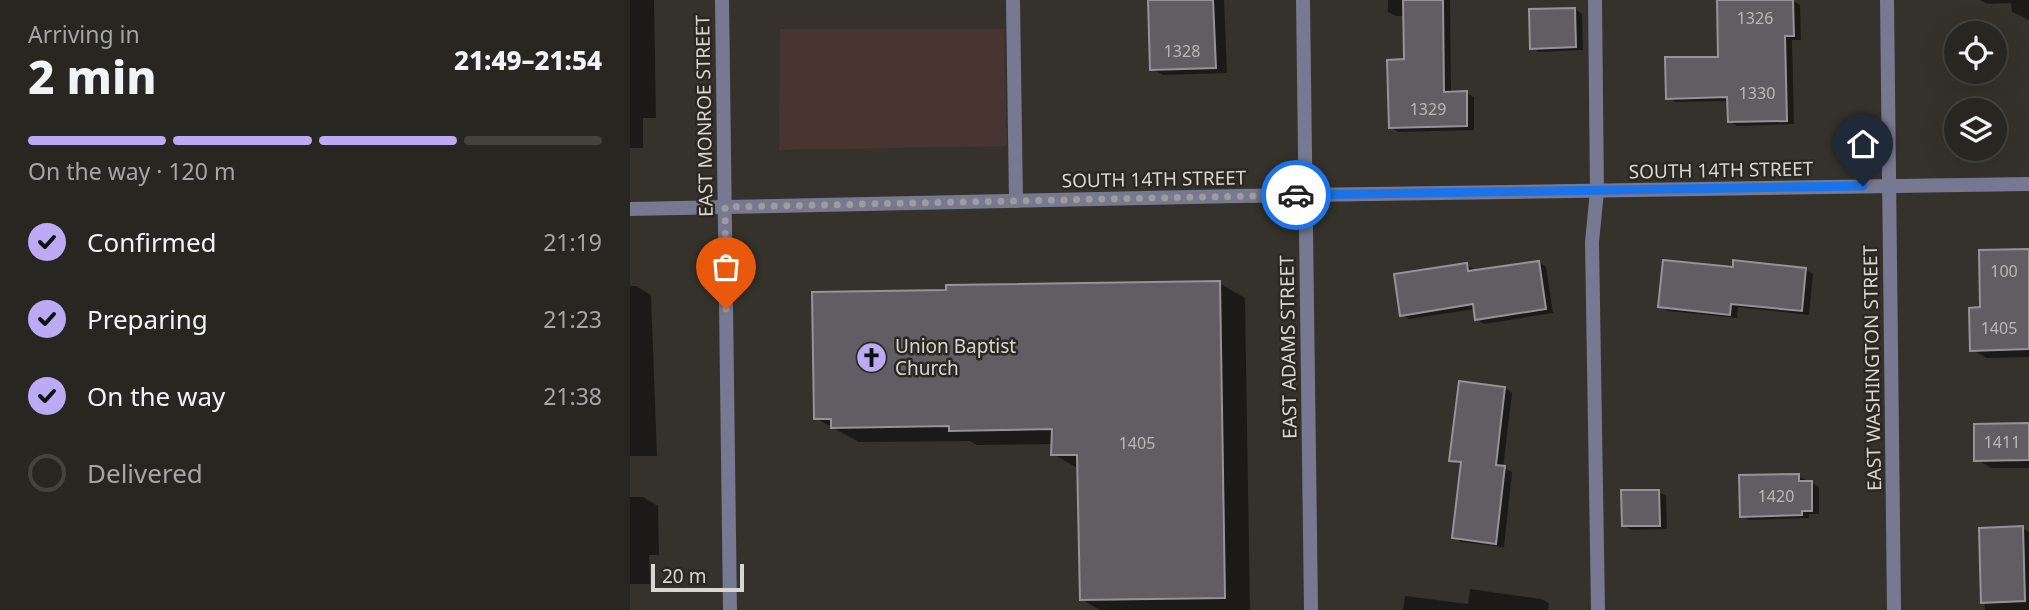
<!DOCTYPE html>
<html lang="en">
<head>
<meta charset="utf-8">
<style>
  :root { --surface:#272620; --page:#2f2e29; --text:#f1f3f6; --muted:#a4a5a5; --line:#43433e; --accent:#bcaaf5 }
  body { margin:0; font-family:"Noto Sans",sans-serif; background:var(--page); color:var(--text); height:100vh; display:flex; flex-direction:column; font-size:26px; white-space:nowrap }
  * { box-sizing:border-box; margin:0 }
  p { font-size:23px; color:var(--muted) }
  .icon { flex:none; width:38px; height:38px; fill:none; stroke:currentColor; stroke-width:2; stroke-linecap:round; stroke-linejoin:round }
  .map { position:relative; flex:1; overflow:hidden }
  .drawer { display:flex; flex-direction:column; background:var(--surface); width:630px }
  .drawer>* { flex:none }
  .tools { position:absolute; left:1314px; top:21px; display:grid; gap:14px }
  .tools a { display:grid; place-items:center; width:63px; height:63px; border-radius:50%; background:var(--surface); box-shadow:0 7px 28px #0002,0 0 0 2px var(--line); font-size:35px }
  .scale { position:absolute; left:21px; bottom:18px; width:93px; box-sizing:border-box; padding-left:7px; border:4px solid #d8d6d1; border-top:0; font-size:19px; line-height:24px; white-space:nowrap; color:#d8d6d1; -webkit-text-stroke:5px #2a2820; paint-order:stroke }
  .pin { position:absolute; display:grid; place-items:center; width:60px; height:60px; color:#fff; margin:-72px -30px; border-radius:50% 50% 50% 0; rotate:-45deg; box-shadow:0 0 7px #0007 }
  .pin .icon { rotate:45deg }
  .courier { position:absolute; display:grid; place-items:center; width:70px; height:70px; margin:-35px; border:5px solid #1a73e8; border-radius:50%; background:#fff; color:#222; box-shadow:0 2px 9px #0007 }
  .overview em { font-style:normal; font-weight:800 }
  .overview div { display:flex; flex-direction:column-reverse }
  .overview { display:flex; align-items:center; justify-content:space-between; height:119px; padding:0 28px }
  h1 { font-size:46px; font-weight:800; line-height:52px }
  .bar { display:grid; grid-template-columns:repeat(4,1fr); gap:10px 7px; align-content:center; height:84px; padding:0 28px }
  .bar i { height:9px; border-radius:5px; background:var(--line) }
  .bar .current { background:var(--accent) }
  .bar p { grid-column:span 4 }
  ol { padding:0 28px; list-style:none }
  li { display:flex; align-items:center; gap:21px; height:77px }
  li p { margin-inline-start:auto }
  li .icon { padding:7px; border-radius:50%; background:var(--accent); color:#111; stroke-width:4 }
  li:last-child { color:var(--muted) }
  li i { width:38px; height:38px; border:4px solid var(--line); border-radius:50% }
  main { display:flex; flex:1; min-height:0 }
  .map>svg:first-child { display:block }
  .commercial { fill:#483430 }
  .shadow { fill:#0007 }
  .building { fill:#625c63; stroke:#979199; stroke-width:2 }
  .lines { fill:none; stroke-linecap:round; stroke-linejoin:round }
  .lane { stroke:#777892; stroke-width:14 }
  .street { stroke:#777892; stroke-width:14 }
  .done { stroke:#9f9d97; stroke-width:7; stroke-dasharray:0 12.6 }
  .route { stroke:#1a73e8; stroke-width:9 }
  .labels { text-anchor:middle; stroke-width:5; stroke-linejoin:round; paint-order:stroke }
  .number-label { font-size:16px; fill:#bab8b6 }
  .street-label { font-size:19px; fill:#d8d6d1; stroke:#2a2820 }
  .poi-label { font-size:19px; fill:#d8d6d1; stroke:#2a2820; text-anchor:start }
</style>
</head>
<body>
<main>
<section class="drawer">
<div class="overview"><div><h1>2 min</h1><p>Arriving in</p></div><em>21:49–21:54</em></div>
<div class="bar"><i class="current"></i><i class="current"></i><i class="current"></i><i></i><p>On the way · 120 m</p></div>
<ol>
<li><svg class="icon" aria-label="check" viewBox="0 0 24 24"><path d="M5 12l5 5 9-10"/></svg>Confirmed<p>21:19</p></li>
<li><svg class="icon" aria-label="check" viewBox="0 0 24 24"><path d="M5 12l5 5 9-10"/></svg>Preparing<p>21:23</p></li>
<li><svg class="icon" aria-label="check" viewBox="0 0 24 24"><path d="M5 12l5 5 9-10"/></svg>On the way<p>21:38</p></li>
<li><i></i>Delivered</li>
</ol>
</section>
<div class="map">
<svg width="1399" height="610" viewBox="0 0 1399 610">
  <rect width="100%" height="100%" fill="#34322a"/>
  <path class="commercial" d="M150 29H374L377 146 149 150Z"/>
  <g class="shadow">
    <path d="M0 0H24L26 118H13V148H0Z"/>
    <path d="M519 0H594L597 73 533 75 522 69Z"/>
    <path d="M758 0H820L821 93H836L844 97V130L768 132 760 127 776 61 775 16H766L758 12Z"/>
    <path d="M1162 0 1170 5 1171 40H1162L1164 124 1107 126 1099 121V101L1046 102 1038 98Z"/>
    <path d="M1350 0H1399V20L1382 12 1381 3 1357 4Z"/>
    <path d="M945 9 952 14 953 50 909 52 902 48Z"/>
    <path d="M1399 251V357L1357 358 1342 350 1352 309Z"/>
    <path d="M909 262 916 267 923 313 854 324 846 319 845 309 779 319 771 314 837 265 844 269 845 272Z"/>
    <path d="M1104 269 1176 270 1183 274 1179 315 1108 307 1107 318 1038 311 1030 306Z"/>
    <path d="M589 283 615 298 620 610H470L451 599 449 469 423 454V444L347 445 340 441 229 442 185 418 317 291Z"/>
    <path d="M0 286H6L21 295 27 456H0Z"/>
    <path d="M875 388 882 393 873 468 882 472 874 547 831 542 824 537 832 465 821 460Z"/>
    <path d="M1399 425V468H1361L1346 459Z"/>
    <path d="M1168 476 1176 480V482H1181L1189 487V514H1179V518L1119 520 1112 516Z"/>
    <path d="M1029 492 1036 496 1037 529 1001 530 994 525Z"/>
    <path d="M0 497H13L28 506 29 555H19L20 584H0Z"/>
    <path d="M1392 528 1399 532V610H1355L1351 530Z"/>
    <path d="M840 589 911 599 919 603 918 610H773L775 596 838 604Z"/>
  </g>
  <g class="building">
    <path d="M518 0H583L586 68 520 70Z"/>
    <path d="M773 0H813L814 92 837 91V126L759 128 757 60 774 59Z"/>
    <path d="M1087 0H1163L1164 36H1155L1157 121 1098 122 1097 97 1036 99 1035 57H1088Z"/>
    <path d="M945 8 946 47 900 49 899 9Z"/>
    <path d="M1399 249V349L1340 351 1339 308 1350 307 1349 250Z"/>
    <path d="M1033 260 1103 267V260L1176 268 1172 311 1101 304 1100 315 1028 307Z"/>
    <path d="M909 261 916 309 845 320 843 304 770 316 764 274 837 263 838 271Z"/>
    <path d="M590 281 595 598 450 600 447 455H421L422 429 319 431V426L201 428V419H184L182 292 316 290V285Z"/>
    <path d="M829 381 875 387 866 465 875 466 866 544 822 538 831 462 819 461Z"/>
    <path d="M1399 423V460L1344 461V424Z"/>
    <path d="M1169 474V481H1182V511H1172V515L1110 517 1109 475Z"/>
    <path d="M991 490H1029L1030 526H992Z"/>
    <path d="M1393 526 1395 601 1351 603 1349 528Z"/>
  </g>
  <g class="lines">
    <g class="lane">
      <path d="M383 0 386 201"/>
      <path d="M965 0 967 191 962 242 968 610"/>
    </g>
    <g class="street">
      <path d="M92 0 100 610"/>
      <path d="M673 0 681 610"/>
      <path d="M1257 0 1264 610"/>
      <path d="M0 209 608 196 1399 184"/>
    </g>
  </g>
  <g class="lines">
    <path class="done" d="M96 309 95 207 666 195"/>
    <path class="route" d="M666 195 1233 186"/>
  </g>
  <defs>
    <symbol id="church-disc" viewBox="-11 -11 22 22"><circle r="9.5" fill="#bcaaf5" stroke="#2a2820"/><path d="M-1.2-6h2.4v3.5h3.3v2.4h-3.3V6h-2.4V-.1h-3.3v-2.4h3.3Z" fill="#111"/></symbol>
  </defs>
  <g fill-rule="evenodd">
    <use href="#church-disc" x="224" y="340" width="35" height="35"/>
  </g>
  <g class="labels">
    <g class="number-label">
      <text x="1125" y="24">1326</text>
      <text x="552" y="57">1328</text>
      <text x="1127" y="99">1330</text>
      <text x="798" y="115">1329</text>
      <text x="1374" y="277">100</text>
      <text x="1369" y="334">1405</text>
      <text x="1372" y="448">1411</text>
      <text x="507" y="449">1405</text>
      <text x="1146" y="502">1420</text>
    </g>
    <g class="street-label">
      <text transform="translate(74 116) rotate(-91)" y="7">EAST MONROE STREET</text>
      <text transform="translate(1091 170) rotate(-1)" y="7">SOUTH 14TH STREET</text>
      <text transform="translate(524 179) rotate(-1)" y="7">SOUTH 14TH STREET</text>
      <text transform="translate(658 347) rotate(-91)" y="7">EAST ADAMS STREET</text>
      <text transform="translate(1242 368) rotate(-91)" y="7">EAST WASHINGTON STREET</text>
    </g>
    <g class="poi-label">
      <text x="265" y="353">Union Baptist<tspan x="265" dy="22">Church</tspan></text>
    </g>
  </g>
</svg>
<div class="tools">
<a><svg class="icon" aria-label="locate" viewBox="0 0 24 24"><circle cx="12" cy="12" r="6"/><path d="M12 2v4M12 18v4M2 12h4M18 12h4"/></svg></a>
<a><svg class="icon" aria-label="layers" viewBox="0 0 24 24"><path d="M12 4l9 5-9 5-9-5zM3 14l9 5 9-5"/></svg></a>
</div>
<div class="scale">20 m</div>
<div class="pin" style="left:96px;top:309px;background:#ea580c"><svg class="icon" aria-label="bag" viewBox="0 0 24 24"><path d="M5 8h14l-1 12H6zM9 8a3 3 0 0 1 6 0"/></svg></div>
<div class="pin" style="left:1233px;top:186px;background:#1f2937"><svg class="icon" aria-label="home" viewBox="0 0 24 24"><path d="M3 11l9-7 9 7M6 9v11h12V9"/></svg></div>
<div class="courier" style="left:666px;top:195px"><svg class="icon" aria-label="car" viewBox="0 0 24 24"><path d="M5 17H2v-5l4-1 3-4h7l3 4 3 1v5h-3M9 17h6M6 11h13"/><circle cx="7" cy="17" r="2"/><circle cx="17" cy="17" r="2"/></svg></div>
</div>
</main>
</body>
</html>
